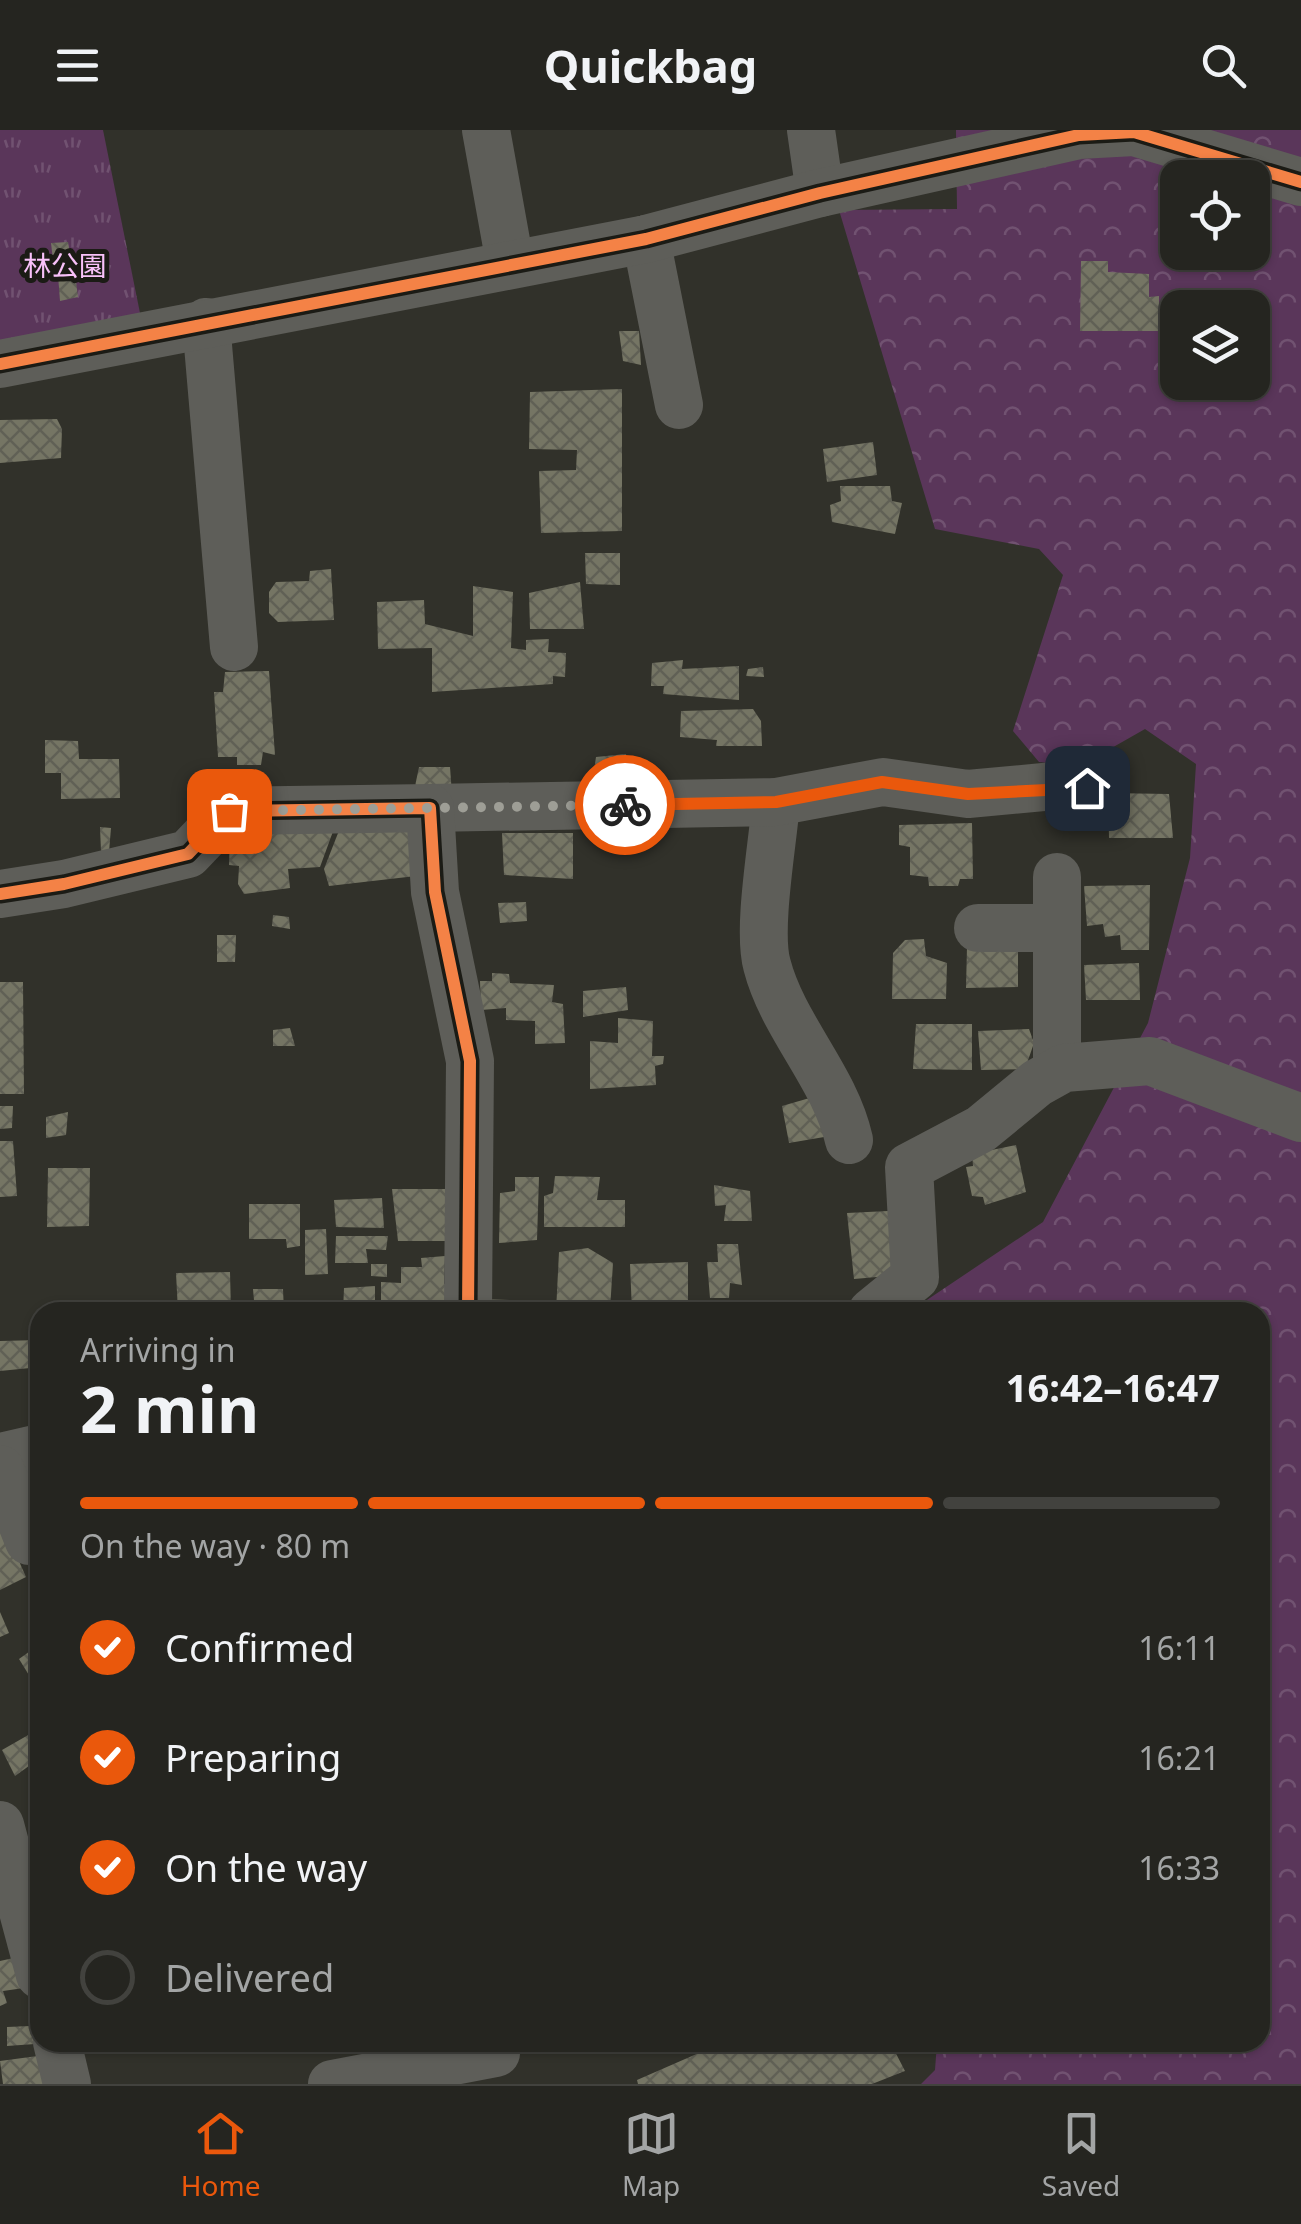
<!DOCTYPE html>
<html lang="en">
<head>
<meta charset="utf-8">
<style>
  :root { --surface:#252520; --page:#31312d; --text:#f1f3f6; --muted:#a3a5a5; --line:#42423e; --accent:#ea580c }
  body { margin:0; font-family:"Noto Sans","Noto Sans JP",sans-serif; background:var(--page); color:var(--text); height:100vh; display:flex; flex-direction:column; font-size:38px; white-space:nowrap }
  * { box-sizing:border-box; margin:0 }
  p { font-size:32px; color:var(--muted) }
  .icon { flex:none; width:55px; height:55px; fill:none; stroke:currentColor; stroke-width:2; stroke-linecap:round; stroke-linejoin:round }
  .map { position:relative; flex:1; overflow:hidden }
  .details { position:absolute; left:30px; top:1172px; width:1240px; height:750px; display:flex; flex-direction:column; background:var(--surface); border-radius:30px; box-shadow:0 2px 8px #0004,0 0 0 2px var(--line) }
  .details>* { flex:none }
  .fabs { position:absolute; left:1160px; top:30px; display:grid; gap:20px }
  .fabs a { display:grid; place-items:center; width:110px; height:110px; border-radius:20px; background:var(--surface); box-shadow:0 2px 8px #0004,0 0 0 2px var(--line); font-size:50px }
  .pin { position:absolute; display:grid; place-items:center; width:85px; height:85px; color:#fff; margin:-42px; border-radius:20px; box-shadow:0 5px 15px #0006 }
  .courier { position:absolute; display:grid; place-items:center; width:100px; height:100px; margin:-50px; border:8px solid #ea580c; border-radius:50%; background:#fff; color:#222; box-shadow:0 2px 12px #0007 }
  .headline em { font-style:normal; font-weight:700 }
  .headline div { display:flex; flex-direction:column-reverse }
  .headline { display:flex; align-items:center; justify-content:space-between; height:170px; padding:0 50px }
  h1 { font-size:65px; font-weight:700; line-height:75px }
  .bar { display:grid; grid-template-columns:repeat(4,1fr); gap:15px 10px; align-content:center; height:120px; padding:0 50px }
  .bar i { height:12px; border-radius:8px; background:var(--line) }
  .bar .current { background:var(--accent) }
  .bar p { grid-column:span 4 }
  ol { padding:0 50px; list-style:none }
  li { display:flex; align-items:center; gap:30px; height:110px }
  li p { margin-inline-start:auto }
  li .icon { padding:10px; border-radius:50%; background:var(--accent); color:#fff; stroke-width:4 }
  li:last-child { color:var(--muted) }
  li i { width:55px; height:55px; border:5px solid var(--line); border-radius:50% }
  header { display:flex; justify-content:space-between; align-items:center; height:130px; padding:0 50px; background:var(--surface); font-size:45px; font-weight:700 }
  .tabs { display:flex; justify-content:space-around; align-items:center; height:140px; border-top:2px solid var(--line); background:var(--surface); font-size:28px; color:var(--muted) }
  .tabs a { display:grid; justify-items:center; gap:5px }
  .tabs .current { color:var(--accent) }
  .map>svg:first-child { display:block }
  .forest { fill:url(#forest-crowns); fill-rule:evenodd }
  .park { fill:url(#park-tufts) }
  .building { fill:url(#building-cross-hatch) }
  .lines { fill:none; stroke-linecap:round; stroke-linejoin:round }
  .minor { stroke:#5e5e59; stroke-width:48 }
  .cycleway-casing { stroke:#1b1b15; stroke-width:19 }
  .cycleway { stroke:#f48246; stroke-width:12 }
  .done { stroke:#9e9e96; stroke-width:10; stroke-dasharray:0 18 }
  .route { stroke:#ea580c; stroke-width:12 }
  .labels { text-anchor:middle; stroke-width:10; stroke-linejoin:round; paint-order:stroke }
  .park-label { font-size:28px; fill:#f8c1f9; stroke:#1b1b15 }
</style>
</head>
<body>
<header><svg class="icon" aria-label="menu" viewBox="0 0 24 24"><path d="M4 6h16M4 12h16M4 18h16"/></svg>Quickbag<svg class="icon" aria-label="search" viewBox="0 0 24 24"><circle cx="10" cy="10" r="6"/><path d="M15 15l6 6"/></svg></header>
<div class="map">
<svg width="1301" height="1954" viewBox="0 0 1301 1954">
  <defs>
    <pattern id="forest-crowns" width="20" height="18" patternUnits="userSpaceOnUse" patternTransform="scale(2.5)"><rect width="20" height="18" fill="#5a365a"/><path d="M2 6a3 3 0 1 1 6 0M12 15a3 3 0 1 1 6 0" fill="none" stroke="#715271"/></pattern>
    <pattern id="park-tufts" width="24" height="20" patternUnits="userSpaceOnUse" patternTransform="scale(2.5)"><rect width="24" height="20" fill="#5a365a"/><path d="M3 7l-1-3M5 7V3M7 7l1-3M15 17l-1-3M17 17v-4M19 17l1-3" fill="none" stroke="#715271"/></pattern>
    <pattern id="building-cross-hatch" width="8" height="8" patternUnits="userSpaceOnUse" patternTransform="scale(2.5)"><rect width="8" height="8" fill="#757564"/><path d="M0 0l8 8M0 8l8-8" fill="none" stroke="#606055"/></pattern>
  </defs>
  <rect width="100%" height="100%" fill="#31312a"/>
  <path class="forest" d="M956 0H1301V1954H921L935 1940 937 1913 1260 1912V1182H909L1043 1092 1148 893 1190 728 1196 634 1145 599 1080 636 1039 632 1013 601 1063 445 1039 419 935 399 839 80 957 79ZM1178 48H1252V122H1178ZM1178 178H1252V252H1178Z"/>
  <path class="park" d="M0 0H103L141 188 0 215Z"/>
  <g class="building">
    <path d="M68 112 72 136 54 138 51 113Z"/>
    <path d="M1081 131H1108V142L1149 144V167L1159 166V201H1080Z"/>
    <path d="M75 143 78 167 60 171 58 145Z"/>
    <path d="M619 201H639L641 235 623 231Z"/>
    <path d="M622 259V401L541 403 539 341 576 340 577 320 529 319 530 262Z"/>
    <path d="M57 289 62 299 61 328 0 333V290Z"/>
    <path d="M873 312 877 345 827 352 823 319Z"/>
    <path d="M840 356H890L892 371 902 373 895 404 832 392 830 375 841 371Z"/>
    <path d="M585 423H620V455L586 454Z"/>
    <path d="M331 439 334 490 278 492 269 483V462L276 452 309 451 310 441Z"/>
    <path d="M580 452 584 499H530L529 463Z"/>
    <path d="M473 456 513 462 511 518 526 520V510L549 509 548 522 566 523 565 547 553 546V554L432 562V518L378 519 377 472 424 470 425 494 473 506Z"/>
    <path d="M683 530 682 539 739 536V570L663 564 664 556H651L652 533Z"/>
    <path d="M763 537 764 547 746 546 748 539Z"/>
    <path d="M269 541 275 625 263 622 261 635H237V627H218L214 562H223L225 542Z"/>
    <path d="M753 579 761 591 762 616H716L717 610 680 607 681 581Z"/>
    <path d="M45 610 78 611 79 629H119L120 668 61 669V643H45Z"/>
    <path d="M626 624 627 652 593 647 596 627Z"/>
    <path d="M419 637H450L452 664 413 666Z"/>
    <path d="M239 652H260L259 671 238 672Z"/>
    <path d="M1108 663 1169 664 1173 708H1109Z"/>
    <path d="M972 693 973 749H960L958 756H929L928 747 910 745V717L899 715V695Z"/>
    <path d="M335 696 320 737 288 739 290 758 244 764 238 754 239 736 229 735 230 698Z"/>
    <path d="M100 697 111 698 109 722H101Z"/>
    <path d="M340 698 413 699 416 746 329 756 324 739Z"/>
    <path d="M502 703H573V749L504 745Z"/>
    <path d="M1150 755 1149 820H1121L1120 805 1105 807 1103 794 1087 796 1084 756Z"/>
    <path d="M526 772 527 791 500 793 498 773Z"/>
    <path d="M273 785 289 787 290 799 272 796Z"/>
    <path d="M217 805H236L235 832H217Z"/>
    <path d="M924 809 926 826 947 833 946 869H892L893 823 905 810Z"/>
    <path d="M967 817 1018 818V857L966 858Z"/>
    <path d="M1139 833 1140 870H1086L1084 835Z"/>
    <path d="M492 843 509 844 510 853 554 855 552 872 563 874 565 913 535 914V891L506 890V878L481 880 480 851H492Z"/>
    <path d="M0 852H23L24 964H0Z"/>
    <path d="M626 857 628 880 583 887V861Z"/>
    <path d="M618 888 653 891 652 926H664L663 934 655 936 656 955 590 959V911L618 913Z"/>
    <path d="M916 894H972V940L913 939Z"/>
    <path d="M290 898 295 916H273V900Z"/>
    <path d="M1029 899 1034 913 1025 939 981 940 978 901Z"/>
    <path d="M820 965 830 1006 789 1013 782 976Z"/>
    <path d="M0 976H13L12 998 0 999Z"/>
    <path d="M68 982 66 1005 46 1008V987Z"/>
    <path d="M0 1011H13L17 1066 0 1067Z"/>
    <path d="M1016 1015 1026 1062 985 1075 983 1067 972 1066 966 1037 973 1036 972 1024Z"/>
    <path d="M48 1038H90L89 1096 47 1097Z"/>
    <path d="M555 1046 600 1047 597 1070H625V1097H544V1066L553 1063Z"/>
    <path d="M515 1047H539L537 1110 499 1113 500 1063 515 1061Z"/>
    <path d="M714 1055 750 1061 752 1091H724L726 1075 715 1076Z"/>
    <path d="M392 1059H455V1111H398Z"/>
    <path d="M382 1068 384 1098 336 1097 334 1070Z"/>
    <path d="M249 1074H300V1116L287 1118 286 1109H249Z"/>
    <path d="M888 1081 900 1145 854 1149 847 1083Z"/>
    <path d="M326 1099 328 1144 305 1145V1100Z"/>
    <path d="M336 1106H388L386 1120 366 1119 368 1133H335Z"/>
    <path d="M717 1114H738L742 1155 730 1153 729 1168H710L707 1132H718Z"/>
    <path d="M588 1118 613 1133 610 1180 556 1182 559 1122Z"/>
    <path d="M445 1126 444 1154 452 1152 453 1182H381V1152L401 1153V1137H422L421 1128Z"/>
    <path d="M688 1132V1182H632L630 1134Z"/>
    <path d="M371 1134H387V1147L371 1146Z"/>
    <path d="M230 1142 231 1182H178L176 1143Z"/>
    <path d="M375 1156V1182H343L344 1158Z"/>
    <path d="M253 1159H283L284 1182H255Z"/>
    <path d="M478 1169 535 1171V1182H478Z"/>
    <path d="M40 1210V1237L0 1241V1211Z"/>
    <path d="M0 1388 26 1447 0 1460Z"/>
    <path d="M0 1482 9 1503 0 1507Z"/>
    <path d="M40 1514V1563L19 1529Z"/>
    <path d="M37 1600 40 1628 15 1646 2 1620Z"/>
    <path d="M40 1719V1744L32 1747 26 1723Z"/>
    <path d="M18 1827 24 1858 3 1861 7 1873 0 1876V1831Z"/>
    <path d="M30 1896 35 1914 7 1916V1897Z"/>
    <path d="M724 1912H751L754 1919 772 1912H821L825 1919 845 1912H890L905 1941 872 1954H638L637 1950Z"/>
    <path d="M45 1925 52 1954H3L0 1931Z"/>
  </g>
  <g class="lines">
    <g class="minor">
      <path d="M486 0 510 133"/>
      <path d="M811 0 820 63"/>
      <path d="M646 109 679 275"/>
      <path d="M206 192 234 517"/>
      <path d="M0 234 646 109 820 63 1079 5 1134 2 1301 52"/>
      <path d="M776 672C773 712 757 799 767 835 783 897 835 947 849 1010"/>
      <path d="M430 678 776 672 883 652 968 664 1054 656 1087 658"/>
      <path d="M0 764 64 754 188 724 229 681 430 678 435 762 470 931 468 1182"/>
      <path d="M978 798H1057"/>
      <path d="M1057 940V747"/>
      <path d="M872 1182 915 1147 909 1037 981 999 1037 953 1064 938 1150 931 1301 988"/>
      <path d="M0 1327 40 1318"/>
      <path d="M0 1339 29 1411"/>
      <path d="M0 1695 40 1845"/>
      <path d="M57 1912 67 1954"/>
      <path d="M332 1954 496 1923"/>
    </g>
    <defs>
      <g id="cycleway">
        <path d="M0 234 646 109 820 63 1079 5 1134 2 1301 52"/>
        <path d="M0 764 64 754 188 724 229 681 430 678 435 762 470 931 468 1182"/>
      </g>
    </defs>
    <use href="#cycleway" class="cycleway-casing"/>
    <use href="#cycleway" class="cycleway"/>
  </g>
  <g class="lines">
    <path class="done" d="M229 681 625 675"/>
    <path class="route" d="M625 675 776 672 882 652 968 664 1087 658"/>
  </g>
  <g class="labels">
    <g class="park-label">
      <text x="65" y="146">林公園</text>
    </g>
  </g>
</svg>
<div class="fabs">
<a><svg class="icon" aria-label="locate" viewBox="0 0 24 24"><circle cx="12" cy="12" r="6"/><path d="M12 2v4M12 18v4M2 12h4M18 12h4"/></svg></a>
<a><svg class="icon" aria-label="layers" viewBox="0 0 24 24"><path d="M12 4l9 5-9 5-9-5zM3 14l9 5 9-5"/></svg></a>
</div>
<div class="pin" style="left:229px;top:681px;background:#ea580c"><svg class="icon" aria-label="bag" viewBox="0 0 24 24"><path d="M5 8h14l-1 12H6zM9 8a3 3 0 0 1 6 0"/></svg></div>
<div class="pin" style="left:1087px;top:658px;background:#1f2937"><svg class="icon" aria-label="home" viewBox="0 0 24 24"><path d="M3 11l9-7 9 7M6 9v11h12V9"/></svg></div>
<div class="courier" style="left:625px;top:675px"><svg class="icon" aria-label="bike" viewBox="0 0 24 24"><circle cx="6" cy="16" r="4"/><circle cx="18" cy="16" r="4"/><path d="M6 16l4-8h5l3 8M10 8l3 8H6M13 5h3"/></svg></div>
<section class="details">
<div class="headline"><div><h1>2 min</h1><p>Arriving in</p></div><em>16:42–16:47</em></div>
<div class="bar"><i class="current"></i><i class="current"></i><i class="current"></i><i></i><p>On the way · 80 m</p></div>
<ol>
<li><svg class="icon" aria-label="check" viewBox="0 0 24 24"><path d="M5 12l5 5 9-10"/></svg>Confirmed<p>16:11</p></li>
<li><svg class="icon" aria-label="check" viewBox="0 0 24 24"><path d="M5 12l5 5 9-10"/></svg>Preparing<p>16:21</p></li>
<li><svg class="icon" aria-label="check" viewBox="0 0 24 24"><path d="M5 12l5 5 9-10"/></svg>On the way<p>16:33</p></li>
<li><i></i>Delivered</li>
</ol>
</section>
</div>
<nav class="tabs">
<a class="current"><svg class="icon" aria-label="home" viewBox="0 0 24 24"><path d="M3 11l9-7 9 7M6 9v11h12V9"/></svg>Home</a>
<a><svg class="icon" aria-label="map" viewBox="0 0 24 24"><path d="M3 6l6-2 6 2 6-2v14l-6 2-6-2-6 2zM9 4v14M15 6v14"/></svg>Map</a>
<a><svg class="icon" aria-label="saved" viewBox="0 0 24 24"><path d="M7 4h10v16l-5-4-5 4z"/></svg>Saved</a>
</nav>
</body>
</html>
